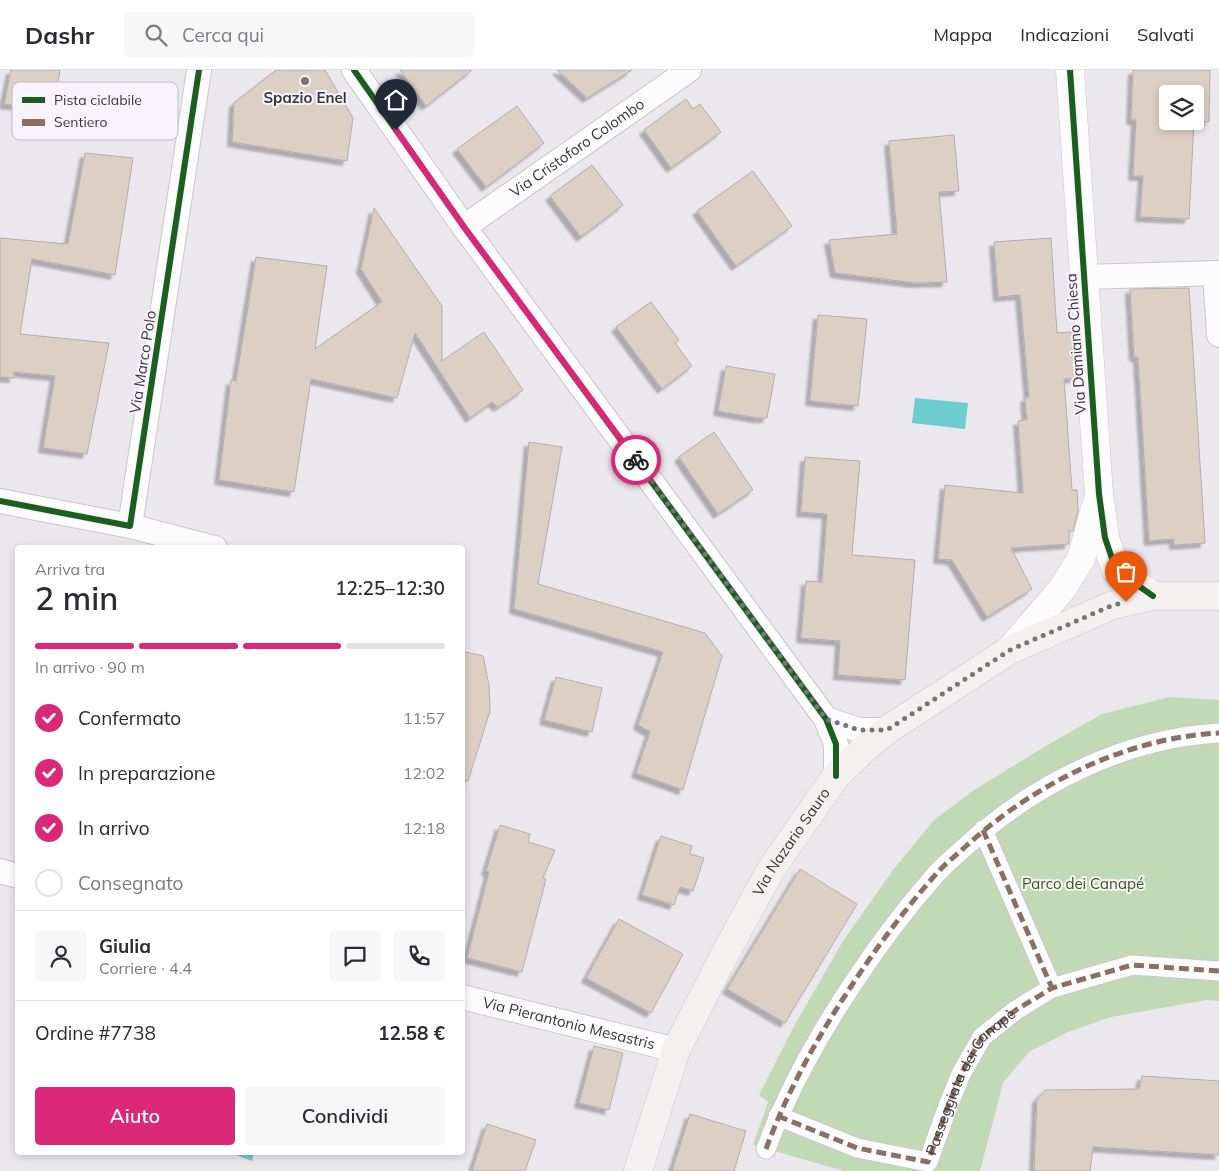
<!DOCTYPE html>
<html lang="it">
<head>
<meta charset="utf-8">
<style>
  :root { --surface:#fff; --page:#f7f7f7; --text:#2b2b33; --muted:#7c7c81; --line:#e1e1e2; --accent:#db2777 }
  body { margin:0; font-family:Mulish,sans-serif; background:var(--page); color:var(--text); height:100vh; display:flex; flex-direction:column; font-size:19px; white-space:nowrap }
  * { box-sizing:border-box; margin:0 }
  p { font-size:16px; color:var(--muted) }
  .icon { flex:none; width:28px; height:28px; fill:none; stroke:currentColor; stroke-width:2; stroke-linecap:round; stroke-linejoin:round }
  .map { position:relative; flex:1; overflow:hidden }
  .sheet { position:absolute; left:15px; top:475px; width:450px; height:610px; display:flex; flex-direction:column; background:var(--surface); border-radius:5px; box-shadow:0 2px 8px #0003 }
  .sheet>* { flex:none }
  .buttons { position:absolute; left:1159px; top:15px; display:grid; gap:10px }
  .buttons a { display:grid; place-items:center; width:45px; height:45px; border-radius:5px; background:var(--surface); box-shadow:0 2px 8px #0003; font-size:25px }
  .pin { position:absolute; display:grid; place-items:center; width:42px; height:42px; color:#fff; margin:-51px -21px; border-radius:50% 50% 50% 0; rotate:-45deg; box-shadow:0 0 5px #0007 }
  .pin .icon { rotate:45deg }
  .courier { position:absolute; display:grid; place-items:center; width:50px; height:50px; margin:-25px; border:4px solid #db2777; border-radius:50%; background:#fff; color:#222; box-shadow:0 1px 6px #0007 }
  .summary em { font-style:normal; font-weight:600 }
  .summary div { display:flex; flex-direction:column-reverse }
  .summary { display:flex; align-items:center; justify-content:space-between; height:85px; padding:0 20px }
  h1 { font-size:32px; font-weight:600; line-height:38px }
  .bar { display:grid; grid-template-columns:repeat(4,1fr); gap:8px 5px; align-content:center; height:60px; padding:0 20px }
  .bar i { height:6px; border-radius:4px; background:var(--line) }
  .bar .selected { background:var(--accent) }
  .bar p { grid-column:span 4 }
  .line { display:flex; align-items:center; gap:12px; padding:0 20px; border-top:1px solid var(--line) }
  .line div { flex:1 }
  .round { display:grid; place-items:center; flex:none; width:52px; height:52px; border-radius:5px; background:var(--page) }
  ol { padding:0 20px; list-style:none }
  li { display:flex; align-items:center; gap:15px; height:55px }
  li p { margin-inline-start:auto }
  li .icon { padding:5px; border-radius:50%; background:var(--accent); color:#fff; stroke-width:4 }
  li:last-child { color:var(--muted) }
  li i { width:28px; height:28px; border:2px solid var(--line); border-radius:50% }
  .action { display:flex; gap:10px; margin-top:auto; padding:10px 20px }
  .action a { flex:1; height:58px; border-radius:5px; background:var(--accent); color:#fff; font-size:20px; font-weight:600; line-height:58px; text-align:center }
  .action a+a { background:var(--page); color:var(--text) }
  header { display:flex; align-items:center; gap:30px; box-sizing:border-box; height:70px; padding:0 25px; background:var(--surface); border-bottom:1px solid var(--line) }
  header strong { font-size:24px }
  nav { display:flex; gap:28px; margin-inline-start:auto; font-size:18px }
  .search { width:350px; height:45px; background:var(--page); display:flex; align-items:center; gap:12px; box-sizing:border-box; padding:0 18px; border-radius:5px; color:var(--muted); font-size:19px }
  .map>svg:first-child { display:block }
  .green { fill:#c2d9b6 }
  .water { fill:#6cccce }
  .building { fill:#ddcfc4; stroke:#b0aeaf; fill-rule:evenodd; filter:url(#shadow) }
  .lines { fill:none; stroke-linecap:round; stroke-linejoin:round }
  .pedestrian-casing { stroke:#c9c6ca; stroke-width:21 }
  .minor-casing { stroke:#c9c6ca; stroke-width:26 }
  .tertiary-casing { stroke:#c9c6ca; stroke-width:29 }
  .secondary-casing { stroke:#c9c6ca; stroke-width:29 }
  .pedestrian { stroke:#fcfcfc; stroke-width:19 }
  .minor { stroke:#fcfcfc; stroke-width:24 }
  .tertiary { stroke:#fcfcfc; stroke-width:28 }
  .secondary { stroke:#f3f0ef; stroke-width:28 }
  .quiet { stroke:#8d6e63; stroke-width:5; stroke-dasharray:10 5; stroke-linecap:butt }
  .cycleway-casing { stroke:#f9f3fc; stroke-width:9 }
  .cycleway { stroke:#1b5e20; stroke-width:6 }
  .done { stroke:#777478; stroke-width:5; stroke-dasharray:0 9 }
  .route { stroke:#db2777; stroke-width:6 }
  .poi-dot { fill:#777478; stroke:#f9f3fc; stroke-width:2 }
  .labels { text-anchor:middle; stroke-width:4; stroke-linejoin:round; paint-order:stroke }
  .poi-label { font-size:15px; font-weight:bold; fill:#383539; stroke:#f9f3fc }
  .street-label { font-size:15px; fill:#383539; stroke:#f9f3fc }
  .park-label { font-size:15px; fill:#2f5c0f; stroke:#f9f3fc }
  .key { fill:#f9f3fc; stroke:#bfbac2; stroke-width:1 }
  .key-label { font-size:14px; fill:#383539 }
</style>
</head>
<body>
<header>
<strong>Dashr</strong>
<div class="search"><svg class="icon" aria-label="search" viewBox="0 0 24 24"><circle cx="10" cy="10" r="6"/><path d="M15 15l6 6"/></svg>Cerca qui</div>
<nav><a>Mappa</a><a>Indicazioni</a><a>Salvati</a></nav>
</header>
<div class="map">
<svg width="1219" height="1101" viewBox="0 0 1219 1101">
  <defs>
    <filter id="shadow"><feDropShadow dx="-4.5" dy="4.5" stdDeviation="1" flood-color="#0004"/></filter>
  </defs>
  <rect width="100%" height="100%" fill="#ebe8ed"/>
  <path class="green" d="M1170 627 1219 630V931L1207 930 1111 947 1068 962 1029 982 1003 1013 980 1101H844L753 1075 768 1032 759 1025 793 958 843 871 893 800 934 750 974 720 1044 677 1102 644Z"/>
  <g class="water">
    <path d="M915 328 968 333 965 359 912 353Z"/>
    <path d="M231 1083V1082L254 1083 252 1091Z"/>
  </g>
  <g class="building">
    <path d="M11 0H60L53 40 4 34Z"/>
    <path d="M276 0H325L353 48 347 91 232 72 234 33Z"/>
    <path d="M400 0H472L426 36Z"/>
    <path d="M557 0H632L587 28Z"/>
    <path d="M1133 0H1210L1209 52 1194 51 1189 149 1140 147 1143 106H1133L1136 50H1131ZM1168 24H1195V51H1168Z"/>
    <path d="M686 29 693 39 700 34 721 62 671 98 644 60Z"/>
    <path d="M517 36 544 73 486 117 457 79Z"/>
    <path d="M954 65 959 121 939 122 947 212 916 213 835 203 829 170 897 164 889 71Z"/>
    <path d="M85 83 133 88 115 205 32 189 20 264 109 273 87 384 43 378 55 306 14 302V308L0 307V168L68 174Z"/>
    <path d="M592 95 623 135 581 167 550 126Z"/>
    <path d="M753 101 792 156 736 196 697 141Z"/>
    <path d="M374 138 442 236V291L484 262 523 320 498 337 492 332 470 348 415 263 397 328 311 309 294 422 219 410 231 310 236 311 256 187 327 196 315 279 382 232 361 199Z"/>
    <path d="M1051 168 1057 263 1071 262 1075 308 1064 309 1072 420H1077L1078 441 1073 461H1069V474L1011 478 1032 519 987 547 952 490 938 489 945 415 1023 423 1018 351 1027 350 1025 328 1029 327 1020 225 998 227 994 172Z"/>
    <path d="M1189 218 1205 473 1174 475V469L1149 471 1138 287H1134L1130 219Z"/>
    <path d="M651 232 679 270 675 273 692 296 662 319 616 257Z"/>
    <path d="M818 245 867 249 858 336 810 331Z"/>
    <path d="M726 296 775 304 767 348H757L718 341Z"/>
    <path d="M714 362 753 420 718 444 679 387Z"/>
    <path d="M529 372 562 377 538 514 705 563 722 586 683 720 636 703 650 662 638 655 663 582 514 539Z"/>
    <path d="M805 387 860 391 852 485 915 490 905 610 838 605 840 571 801 568 806 511 822 512 827 444 801 442Z"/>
    <path d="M462 581 483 586 489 615 490 641 468 711 462 710Z"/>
    <path d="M556 607 602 618 592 662 544 650Z"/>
    <path d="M500 755 530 764 528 772 555 780 543 808 546 809 522 902 467 888 489 802 486 801Z"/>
    <path d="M661 766 692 776 690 784 704 788 693 821 680 817 674 835 642 825Z"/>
    <path d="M800 799 857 834 785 953 727 919Z"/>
    <path d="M619 849 683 884 651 943 586 908Z"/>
    <path d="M594 976 623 983 609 1040 579 1033Z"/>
    <path d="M1142 1006 1219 1011V1085L1093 1077 1090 1101H1034L1037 1029 1045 1020 1139 1019Z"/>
    <path d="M690 1044 746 1061 734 1101H672Z"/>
    <path d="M487 1054 536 1070 525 1101H472Z"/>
  </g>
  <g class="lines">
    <defs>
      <g id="pedestrian">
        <path d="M983 760 1052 918"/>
        <path id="s1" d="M778 1046 857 1078 928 1092 948 1036 961 1004 982 967 1016 940 1052 918 1132 895 1219 901"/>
        <path d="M766 1079C787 1022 817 968 850 918 876 878 905 839 937 803 945 794 955 786 965 777 1034 714 1125 668 1219 663"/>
      </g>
      <g id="minor">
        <path d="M354 0 464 157 826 649 836 674V706"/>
        <path id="s2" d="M464 157 689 0"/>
        <path d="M1215 203 1219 265"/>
        <path d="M1084 207 1219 203"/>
        <path d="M0 431 130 456 199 0"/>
        <path d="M130 456 215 478"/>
        <path d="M826 649 859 660H887"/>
        <path d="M0 801 18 806"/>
        <path id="s3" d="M462 927 676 980"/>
      </g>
      <g id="tertiary">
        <path d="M1070 0 1099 424 1105 468 1116 500 1153 526"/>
        <path d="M1010 580 1062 519 1081 489 1096 435"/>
      </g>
      <g id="secondary">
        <path id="s4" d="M638 1101 676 980 718 897 770 801 836 706 865 678 887 660 1010 580 1113 535 1153 526H1219"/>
      </g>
    </defs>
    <use href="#pedestrian" class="pedestrian-casing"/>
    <use href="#minor" class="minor-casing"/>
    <use href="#tertiary" class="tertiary-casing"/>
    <use href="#secondary" class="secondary-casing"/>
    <use href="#pedestrian" class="pedestrian"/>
    <use href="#minor" class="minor"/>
    <use href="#tertiary" class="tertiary"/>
    <use href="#secondary" class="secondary"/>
    <g class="quiet">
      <path d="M983 760 1052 918"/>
      <path d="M778 1046 857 1078 928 1092 948 1036 961 1004 982 967 1016 940 1052 918 1132 895 1219 901"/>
      <path d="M766 1079C787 1022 817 968 850 918 876 878 905 839 937 803 945 794 955 786 965 777 1034 714 1125 668 1219 663"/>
    </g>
    <defs>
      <g id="cycleway">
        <path d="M354 0 464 157 826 649 836 674V706"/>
        <path d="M1070 0 1099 424 1105 468 1116 500 1153 526"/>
        <path d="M0 431 130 456 199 0"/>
      </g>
    </defs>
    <use href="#cycleway" class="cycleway-casing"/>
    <use href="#cycleway" class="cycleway"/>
  </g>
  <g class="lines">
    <path class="done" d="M636 390 826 649 859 660H887L1010 580 1113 535 1126 532"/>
    <path class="route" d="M396 60 464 157 636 390"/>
  </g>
  <circle class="poi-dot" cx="305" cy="11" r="5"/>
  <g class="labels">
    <g class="poi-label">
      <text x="305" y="33">Spazio Enel</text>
    </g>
    <g class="street-label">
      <text dy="5" stroke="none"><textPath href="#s2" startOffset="138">Via Cristoforo Colombo</textPath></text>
      <text transform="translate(1076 274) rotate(-94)" y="5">Via Damiano Chiesa</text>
      <text transform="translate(143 292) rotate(-81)" y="5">Via Marco Polo</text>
      <text dy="5" stroke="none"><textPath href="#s4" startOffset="365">Via Nazario Sauro</textPath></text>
      <text dy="5" stroke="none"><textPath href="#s3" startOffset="110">Via Pierantonio Mesastris</textPath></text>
      <text dy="5" stroke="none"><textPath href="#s1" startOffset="250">Passeggiata dei Canapè</textPath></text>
    </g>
    <g class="park-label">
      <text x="1083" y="819">Parco dei Canapé</text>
    </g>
  </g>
  <rect x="12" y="12" width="166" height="58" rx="8" class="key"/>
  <rect x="22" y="27" width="23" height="6" fill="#1b5e20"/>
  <rect x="22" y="49" width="23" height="7" fill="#8d6e63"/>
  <g class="key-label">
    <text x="54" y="35">Pista ciclabile</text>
    <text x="54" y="57">Sentiero</text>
  </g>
</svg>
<div class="buttons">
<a><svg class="icon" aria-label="layers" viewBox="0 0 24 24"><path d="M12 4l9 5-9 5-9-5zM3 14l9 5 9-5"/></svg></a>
</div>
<div class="pin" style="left:1126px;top:532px;background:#ea580c"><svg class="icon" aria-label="bag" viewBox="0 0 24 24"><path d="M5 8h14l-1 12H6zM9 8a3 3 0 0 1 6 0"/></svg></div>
<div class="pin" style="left:396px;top:60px;background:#1f2937"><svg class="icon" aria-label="home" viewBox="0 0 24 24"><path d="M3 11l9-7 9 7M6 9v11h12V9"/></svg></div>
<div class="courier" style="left:636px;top:390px"><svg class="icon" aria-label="bike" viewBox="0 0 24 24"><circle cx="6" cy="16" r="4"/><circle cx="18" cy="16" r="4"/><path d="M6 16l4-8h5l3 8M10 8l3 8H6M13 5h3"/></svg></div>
<section class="sheet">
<div class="summary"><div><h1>2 min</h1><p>Arriva tra</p></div><em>12:25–12:30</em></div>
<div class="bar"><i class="selected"></i><i class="selected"></i><i class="selected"></i><i></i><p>In arrivo · 90 m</p></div>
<ol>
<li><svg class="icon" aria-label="check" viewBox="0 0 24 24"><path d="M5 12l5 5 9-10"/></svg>Confermato<p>11:57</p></li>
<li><svg class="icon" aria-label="check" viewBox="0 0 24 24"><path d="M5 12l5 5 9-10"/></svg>In preparazione<p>12:02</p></li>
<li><svg class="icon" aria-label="check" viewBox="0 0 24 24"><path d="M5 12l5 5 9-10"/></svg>In arrivo<p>12:18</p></li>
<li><i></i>Consegnato</li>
</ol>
<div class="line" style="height:90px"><a class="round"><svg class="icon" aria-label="person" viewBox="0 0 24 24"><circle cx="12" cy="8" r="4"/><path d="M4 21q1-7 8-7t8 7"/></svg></a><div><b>Giulia</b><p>Corriere · 4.4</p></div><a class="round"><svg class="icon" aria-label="chat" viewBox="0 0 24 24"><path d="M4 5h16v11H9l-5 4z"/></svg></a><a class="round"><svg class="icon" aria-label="phone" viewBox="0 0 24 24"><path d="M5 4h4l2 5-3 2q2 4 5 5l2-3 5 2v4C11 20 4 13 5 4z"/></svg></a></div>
<div class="line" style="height:65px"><div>Ordine #7738</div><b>12.58 €</b></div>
<div class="action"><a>Aiuto</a><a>Condividi</a></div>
</section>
</div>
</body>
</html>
